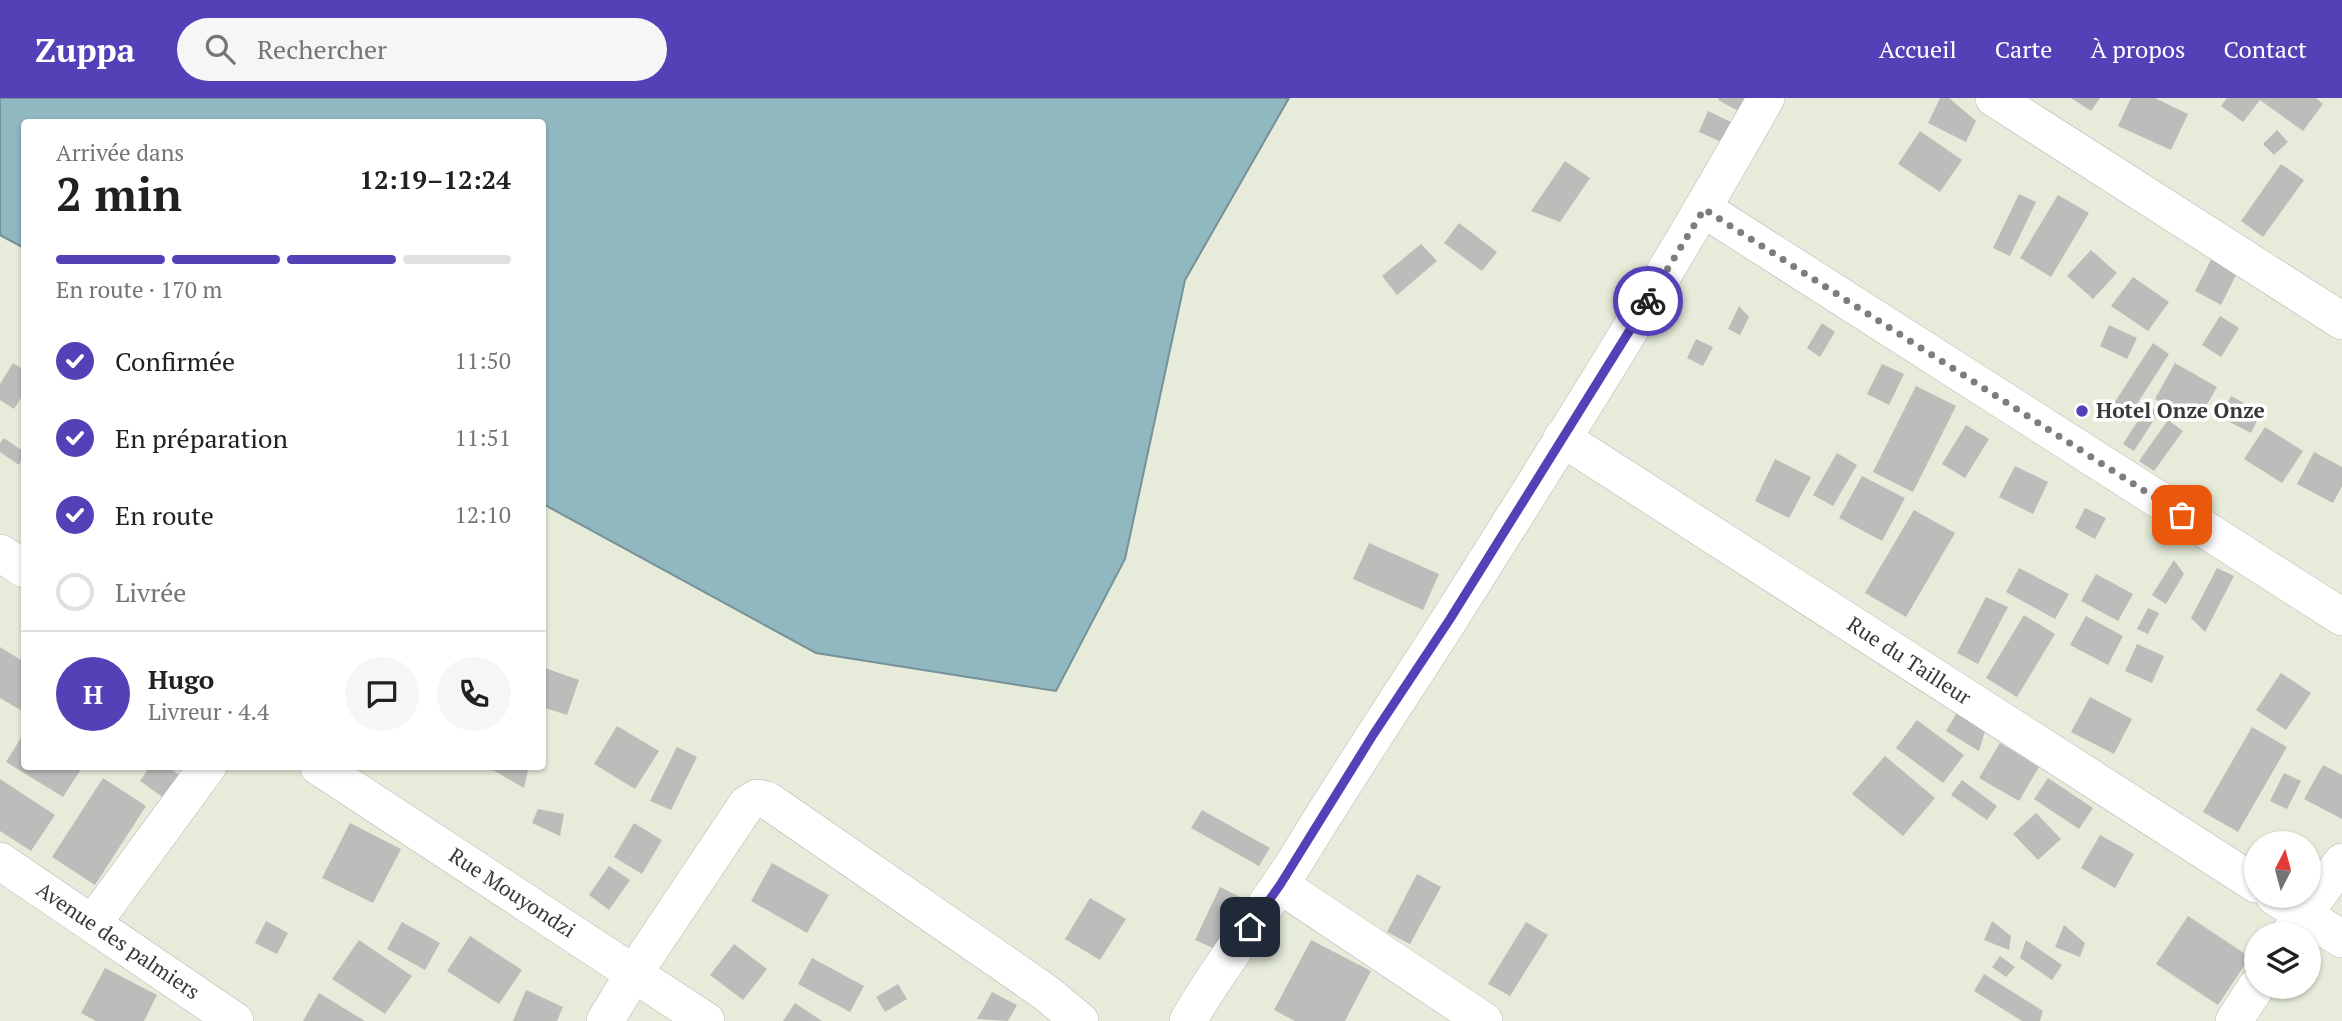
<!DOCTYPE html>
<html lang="fr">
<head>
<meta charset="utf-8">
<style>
  :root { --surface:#fff; --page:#f6f6f6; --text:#202124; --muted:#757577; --line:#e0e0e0; --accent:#5441b8 }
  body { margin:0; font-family:"PT Serif",serif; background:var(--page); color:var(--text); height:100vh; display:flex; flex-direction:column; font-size:26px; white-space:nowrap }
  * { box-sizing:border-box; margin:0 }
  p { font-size:23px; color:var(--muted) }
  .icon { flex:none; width:38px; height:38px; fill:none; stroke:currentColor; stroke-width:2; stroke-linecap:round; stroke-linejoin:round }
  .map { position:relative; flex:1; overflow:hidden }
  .sheet { position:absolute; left:21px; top:21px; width:525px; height:651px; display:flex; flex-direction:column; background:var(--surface); border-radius:7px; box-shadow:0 2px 5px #0004 }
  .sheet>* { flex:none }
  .needle { width:46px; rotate:6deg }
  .tools { position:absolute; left:2244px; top:733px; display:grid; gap:14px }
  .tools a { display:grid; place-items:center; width:77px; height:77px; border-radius:50%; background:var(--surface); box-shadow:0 2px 5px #0004; font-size:35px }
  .pin { position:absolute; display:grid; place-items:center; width:60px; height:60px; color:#fff; margin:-30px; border-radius:14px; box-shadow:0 4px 10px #0006 }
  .courier { position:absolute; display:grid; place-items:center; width:70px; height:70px; margin:-35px; border:5px solid #5441b8; border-radius:50%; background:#fff; color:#222; box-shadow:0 2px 9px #0007 }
  .overview em { font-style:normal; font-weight:700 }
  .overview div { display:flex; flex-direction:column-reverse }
  .overview { display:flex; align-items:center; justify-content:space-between; height:119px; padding:0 35px }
  h1 { font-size:46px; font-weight:700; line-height:52px }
  .bar { display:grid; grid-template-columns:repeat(4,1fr); gap:10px 7px; align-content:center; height:84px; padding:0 35px }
  .bar i { height:9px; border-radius:5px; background:var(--line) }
  .bar .current { background:var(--accent) }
  .bar p { grid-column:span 4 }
  .line { display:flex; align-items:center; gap:18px; padding:0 35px; border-top:2px solid var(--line) }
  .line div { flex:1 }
  .round { display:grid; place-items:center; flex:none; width:74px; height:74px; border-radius:37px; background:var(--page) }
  ol { padding:0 35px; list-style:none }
  li { display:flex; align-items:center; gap:21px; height:77px }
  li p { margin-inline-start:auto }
  li .icon { padding:7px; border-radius:50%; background:var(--accent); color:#fff; stroke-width:4 }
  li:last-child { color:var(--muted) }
  li i { width:38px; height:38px; border:4px solid var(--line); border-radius:50% }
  header { display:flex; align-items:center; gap:42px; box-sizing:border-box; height:98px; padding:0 35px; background:var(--accent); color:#fff }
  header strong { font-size:33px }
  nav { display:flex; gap:38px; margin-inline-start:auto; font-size:24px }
  .search { width:490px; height:63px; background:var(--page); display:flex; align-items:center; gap:18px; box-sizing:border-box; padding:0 24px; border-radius:38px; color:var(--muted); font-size:26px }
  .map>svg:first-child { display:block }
  .green { fill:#e6ecd9; fill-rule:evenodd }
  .water { fill:#91b7c0; stroke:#779198; stroke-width:2 }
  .building { fill:#bebcba }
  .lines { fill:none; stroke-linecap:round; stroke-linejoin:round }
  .minor-casing { stroke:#b6b4b7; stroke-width:38 }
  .minor { stroke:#fff; stroke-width:37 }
  .done { stroke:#7e7d7e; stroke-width:7; stroke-dasharray:0 12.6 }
  .route { stroke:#5441b8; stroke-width:9 }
  .poi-dot { fill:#5441b8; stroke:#fff; stroke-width:2.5 }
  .labels { text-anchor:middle; stroke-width:7; stroke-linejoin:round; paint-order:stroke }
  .poi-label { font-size:21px; font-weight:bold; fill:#3a393a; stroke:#fff; text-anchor:start }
  .street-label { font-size:21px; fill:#3a393a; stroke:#fff }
</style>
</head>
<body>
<header>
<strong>Zuppa</strong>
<div class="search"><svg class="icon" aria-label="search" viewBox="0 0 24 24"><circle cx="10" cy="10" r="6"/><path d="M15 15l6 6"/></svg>Rechercher</div>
<nav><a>Accueil</a><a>Carte</a><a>À propos</a><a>Contact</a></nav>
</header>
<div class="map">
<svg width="2342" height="923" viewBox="0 0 2342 923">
  <rect width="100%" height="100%" fill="#fdfbfd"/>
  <path class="green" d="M0 0H2342V923H0ZM24 24H542V668H24ZM2256 746H2308V798H2256ZM2256 836H2308V889H2256Z"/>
  <path class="water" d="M0 0H1289L1185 182 1125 461 1056 593 816 555 543 406 542 24H24V150L0 137Z"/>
  <g class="building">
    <path d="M1719 0H1750L1742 15 1718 2Z"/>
    <path d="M1940 0H1949L1976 23 1966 44 1928 25Z"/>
    <path d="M2071 0H2100L2091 13Z"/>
    <path d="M2131 0H2155L2188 16 2171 52 2118 28Z"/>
    <path d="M2227 0H2316L2323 6 2303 33 2260 2 2243 24 2221 8Z"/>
    <path d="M1708 13 1733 25 1724 45 1699 34Z"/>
    <path d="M2277 32 2288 44 2274 57 2263 46Z"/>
    <path d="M1920 33 1962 62 1940 94 1898 66Z"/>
    <path d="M1565 63 1590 80 1560 124 1531 113Z"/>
    <path d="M2281 66 2304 82 2263 139 2241 123Z"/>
    <path d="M2019 96 2036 104 2010 158 1993 150Z"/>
    <path d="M2058 97 2089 115 2051 179 2020 160Z"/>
    <path d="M1459 125 1497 154 1482 173 1444 145Z"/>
    <path d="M1421 146 1437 163 1397 197 1382 178Z"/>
    <path d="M2091 152 2117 175 2093 201 2067 178Z"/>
    <path d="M2215 154 2241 167 2221 207 2195 193Z"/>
    <path d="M2133 179 2169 204 2148 233 2111 208Z"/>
    <path d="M1739 208 1749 219 1740 237 1728 231Z"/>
    <path d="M2220 218 2239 230 2221 259 2202 247Z"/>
    <path d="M1822 225 1835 234 1820 259 1807 250Z"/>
    <path d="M2109 227 2137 240 2127 261 2100 248Z"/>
    <path d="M1696 241 1713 249 1703 268 1687 260Z"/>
    <path d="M2153 245 2169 256 2128 320 2111 310Z"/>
    <path d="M13 265 24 272V295L14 311 0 302V286Z"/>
    <path d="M2175 265 2217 289 2197 324 2155 301Z"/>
    <path d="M1882 266 1904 276 1889 307 1867 296Z"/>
    <path d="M1916 288 1956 308 1913 394 1873 374Z"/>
    <path d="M2231 298 2261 314 2251 335 2220 319Z"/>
    <path d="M2148 307 2159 314 2134 353 2123 346Z"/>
    <path d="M2168 322 2183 333 2154 373 2139 363Z"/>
    <path d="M1966 327 1989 341 1965 380 1942 366Z"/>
    <path d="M2265 329 2303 353 2282 385 2244 361Z"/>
    <path d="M4 340 24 354 19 367 0 354V345Z"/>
    <path d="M2314 354 2342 369V388L2333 405 2297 386Z"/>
    <path d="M1837 355 1857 367 1833 408 1813 397Z"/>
    <path d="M1775 361 1811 379 1789 420 1755 403Z"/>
    <path d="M2015 368 2048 384 2033 416 1999 399Z"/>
    <path d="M1862 378 1905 400 1882 443 1839 420Z"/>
    <path d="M2085 410 2106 420 2095 441 2075 430Z"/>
    <path d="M1914 412 1955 435 1906 519 1865 495Z"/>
    <path d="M1369 445 1439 476 1423 512 1353 481Z"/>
    <path d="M2174 462 2184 476 2166 506 2152 497Z"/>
    <path d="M2019 470 2069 496 2055 521 2006 494Z"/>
    <path d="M2217 470 2234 478 2205 534 2191 520Z"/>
    <path d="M2096 476 2133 496 2118 523 2081 503Z"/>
    <path d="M1986 499 2008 509 1978 566 1957 555Z"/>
    <path d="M2148 510 2159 515 2148 536 2137 531Z"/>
    <path d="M2024 517 2055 536 2017 599 1986 580Z"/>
    <path d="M2086 518 2123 538 2108 567 2070 547Z"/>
    <path d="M2137 546 2164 558 2152 585 2125 573Z"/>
    <path d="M0 549 24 564V606L22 613 0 600Z"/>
    <path d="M542 569 579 582 567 617 542 609Z"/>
    <path d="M2281 575 2311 595 2286 632 2256 612Z"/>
    <path d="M2090 599 2132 621 2114 656 2071 634Z"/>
    <path d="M1958 613 1986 630 1979 653 1946 633Z"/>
    <path d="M1917 622 1964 657 1943 685 1896 650Z"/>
    <path d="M617 628 659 653 635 691 594 666Z"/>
    <path d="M2252 629 2287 649 2238 734 2203 714Z"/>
    <path d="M24 635V668H83L63 699 6 664Z"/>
    <path d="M2000 645 2039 669 2019 703 1979 680Z"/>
    <path d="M677 649 697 659 671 712 650 703Z"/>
    <path d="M1885 658 1935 700 1903 738 1852 696Z"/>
    <path d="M2323 667 2342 677V721L2304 701Z"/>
    <path d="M150 668H167L191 686 175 708 140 683Z"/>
    <path d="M486 668H529L524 690Z"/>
    <path d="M2284 675 2301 683 2287 711 2270 703Z"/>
    <path d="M103 680 146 708 95 787 52 759Z"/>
    <path d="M2048 680 2093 710 2079 731 2034 701Z"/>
    <path d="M0 681 55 717 31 753 0 733Z"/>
    <path d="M1962 682 1997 708 1987 722 1951 697Z"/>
    <path d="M538 711 564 716 560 738 532 725Z"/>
    <path d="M1202 712 1270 750 1259 768 1191 730Z"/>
    <path d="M2036 715 2061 741 2038 762 2013 736Z"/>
    <path d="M350 725 401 751 373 805 322 780Z"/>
    <path d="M634 725 662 742 642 776 614 759Z"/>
    <path d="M2100 737 2134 756 2115 790 2081 770Z"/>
    <path d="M772 765 829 797 807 835 751 803Z"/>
    <path d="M609 768 630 782 609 812 589 797Z"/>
    <path d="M1417 776 1441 789 1410 846 1387 834Z"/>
    <path d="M1220 789 1240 799 1215 851 1195 842Z"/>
    <path d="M1090 800 1126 821 1100 862 1065 841Z"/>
    <path d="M2188 818 2250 859 2218 907 2156 866Z"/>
    <path d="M266 823 288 835 277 856 255 845Z"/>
    <path d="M1992 823 2011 838 2009 852 1984 842Z"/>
    <path d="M402 824 440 845 425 872 387 851Z"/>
    <path d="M1526 824 1548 837 1510 898 1488 886Z"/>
    <path d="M2064 827 2085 845 2080 859 2055 849Z"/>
    <path d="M470 838 522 872 499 906 447 873Z"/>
    <path d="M359 842 412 878 385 916 332 881Z"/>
    <path d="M1311 842 1371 873 1345 923H1295L1274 912Z"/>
    <path d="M2026 842 2062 867 2052 882 2020 860Z"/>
    <path d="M734 846 767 871 743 902 710 877Z"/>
    <path d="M2000 858 2015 869 2006 879 1992 869Z"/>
    <path d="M812 860 864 888 850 914 798 886Z"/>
    <path d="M105 870 157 897 144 923H96L81 915Z"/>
    <path d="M1984 876 2043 913 2040 923H2022L1974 893Z"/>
    <path d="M898 886 907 901 885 914 876 899Z"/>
    <path d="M526 892 563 909 557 923H513Z"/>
    <path d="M992 894 1017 907 1008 923 977 921Z"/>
    <path d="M319 895 365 923H303Z"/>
    <path d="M795 905 822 923H783Z"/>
  </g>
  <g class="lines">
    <defs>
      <g id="minor">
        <path d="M1994 0 2342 223"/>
        <path d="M1704 111 2342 519"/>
        <path d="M1562 340 2256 786"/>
        <path d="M0 455 24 471"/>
        <path d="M318 668 706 923"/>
        <path d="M0 763 235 923"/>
        <path d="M1280 787 1484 923"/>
        <path d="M2274 798 2342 841"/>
        <path d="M93 825 208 668"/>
        <path d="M2289 836 2342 764"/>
        <path d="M605 923 634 875 747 706 757 700 767 702 1045 894 1080 923"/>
        <path d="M1188 923C1220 866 1263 815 1298 759 1347 678 1400 599 1451 519 1559 348 1667 176 1766 0"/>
        <path d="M2234 923 2256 889"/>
      </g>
    </defs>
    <use href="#minor" class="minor-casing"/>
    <use href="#minor" class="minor"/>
  </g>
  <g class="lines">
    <path class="done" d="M1648 203 1704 111 2182 417"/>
    <path class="route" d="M1250 829 1280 787 1373 637 1450 521 1648 203"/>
  </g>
  <circle class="poi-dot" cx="2082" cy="313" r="7"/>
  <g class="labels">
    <g class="poi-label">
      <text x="2096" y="320">Hotel Onze Onze</text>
    </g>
    <g class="street-label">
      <text transform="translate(1909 563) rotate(33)" y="7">Rue du Tailleur</text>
      <text transform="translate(512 795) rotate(33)" y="7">Rue Mouyondzi</text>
      <text transform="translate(118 843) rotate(34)" y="7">Avenue des palmiers</text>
    </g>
  </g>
</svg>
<div class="tools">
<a><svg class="needle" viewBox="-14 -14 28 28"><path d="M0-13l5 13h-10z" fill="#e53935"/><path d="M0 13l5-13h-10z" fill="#757577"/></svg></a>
<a><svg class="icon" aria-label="layers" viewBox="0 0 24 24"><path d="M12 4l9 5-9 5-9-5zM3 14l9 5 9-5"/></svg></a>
</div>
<div class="pin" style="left:2182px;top:417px;background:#ea580c"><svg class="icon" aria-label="bag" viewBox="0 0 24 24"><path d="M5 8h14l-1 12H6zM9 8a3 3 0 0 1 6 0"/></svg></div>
<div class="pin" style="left:1250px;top:829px;background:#1f2937"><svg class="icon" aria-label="home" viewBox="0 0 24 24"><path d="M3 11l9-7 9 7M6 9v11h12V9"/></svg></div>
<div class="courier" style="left:1648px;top:203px"><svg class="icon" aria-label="bike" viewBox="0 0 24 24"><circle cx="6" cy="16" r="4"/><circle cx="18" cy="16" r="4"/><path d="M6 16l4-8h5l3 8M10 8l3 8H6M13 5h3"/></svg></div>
<section class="sheet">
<div class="overview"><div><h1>2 min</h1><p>Arrivée dans</p></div><em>12:19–12:24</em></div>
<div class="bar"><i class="current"></i><i class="current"></i><i class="current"></i><i></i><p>En route · 170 m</p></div>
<ol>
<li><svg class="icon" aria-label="check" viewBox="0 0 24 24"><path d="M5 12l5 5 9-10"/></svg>Confirmée<p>11:50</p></li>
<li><svg class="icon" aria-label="check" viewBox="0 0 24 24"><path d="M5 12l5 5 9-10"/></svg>En préparation<p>11:51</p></li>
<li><svg class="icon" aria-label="check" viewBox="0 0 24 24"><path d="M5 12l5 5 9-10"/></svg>En route<p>12:10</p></li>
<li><i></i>Livrée</li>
</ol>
<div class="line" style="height:126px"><b class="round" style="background:var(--accent);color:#fff">H</b><div><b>Hugo</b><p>Livreur · 4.4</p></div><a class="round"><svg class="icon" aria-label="chat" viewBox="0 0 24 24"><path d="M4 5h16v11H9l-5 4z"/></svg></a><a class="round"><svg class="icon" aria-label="phone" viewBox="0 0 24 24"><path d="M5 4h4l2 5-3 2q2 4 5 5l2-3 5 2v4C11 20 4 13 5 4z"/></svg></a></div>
</section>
</div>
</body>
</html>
